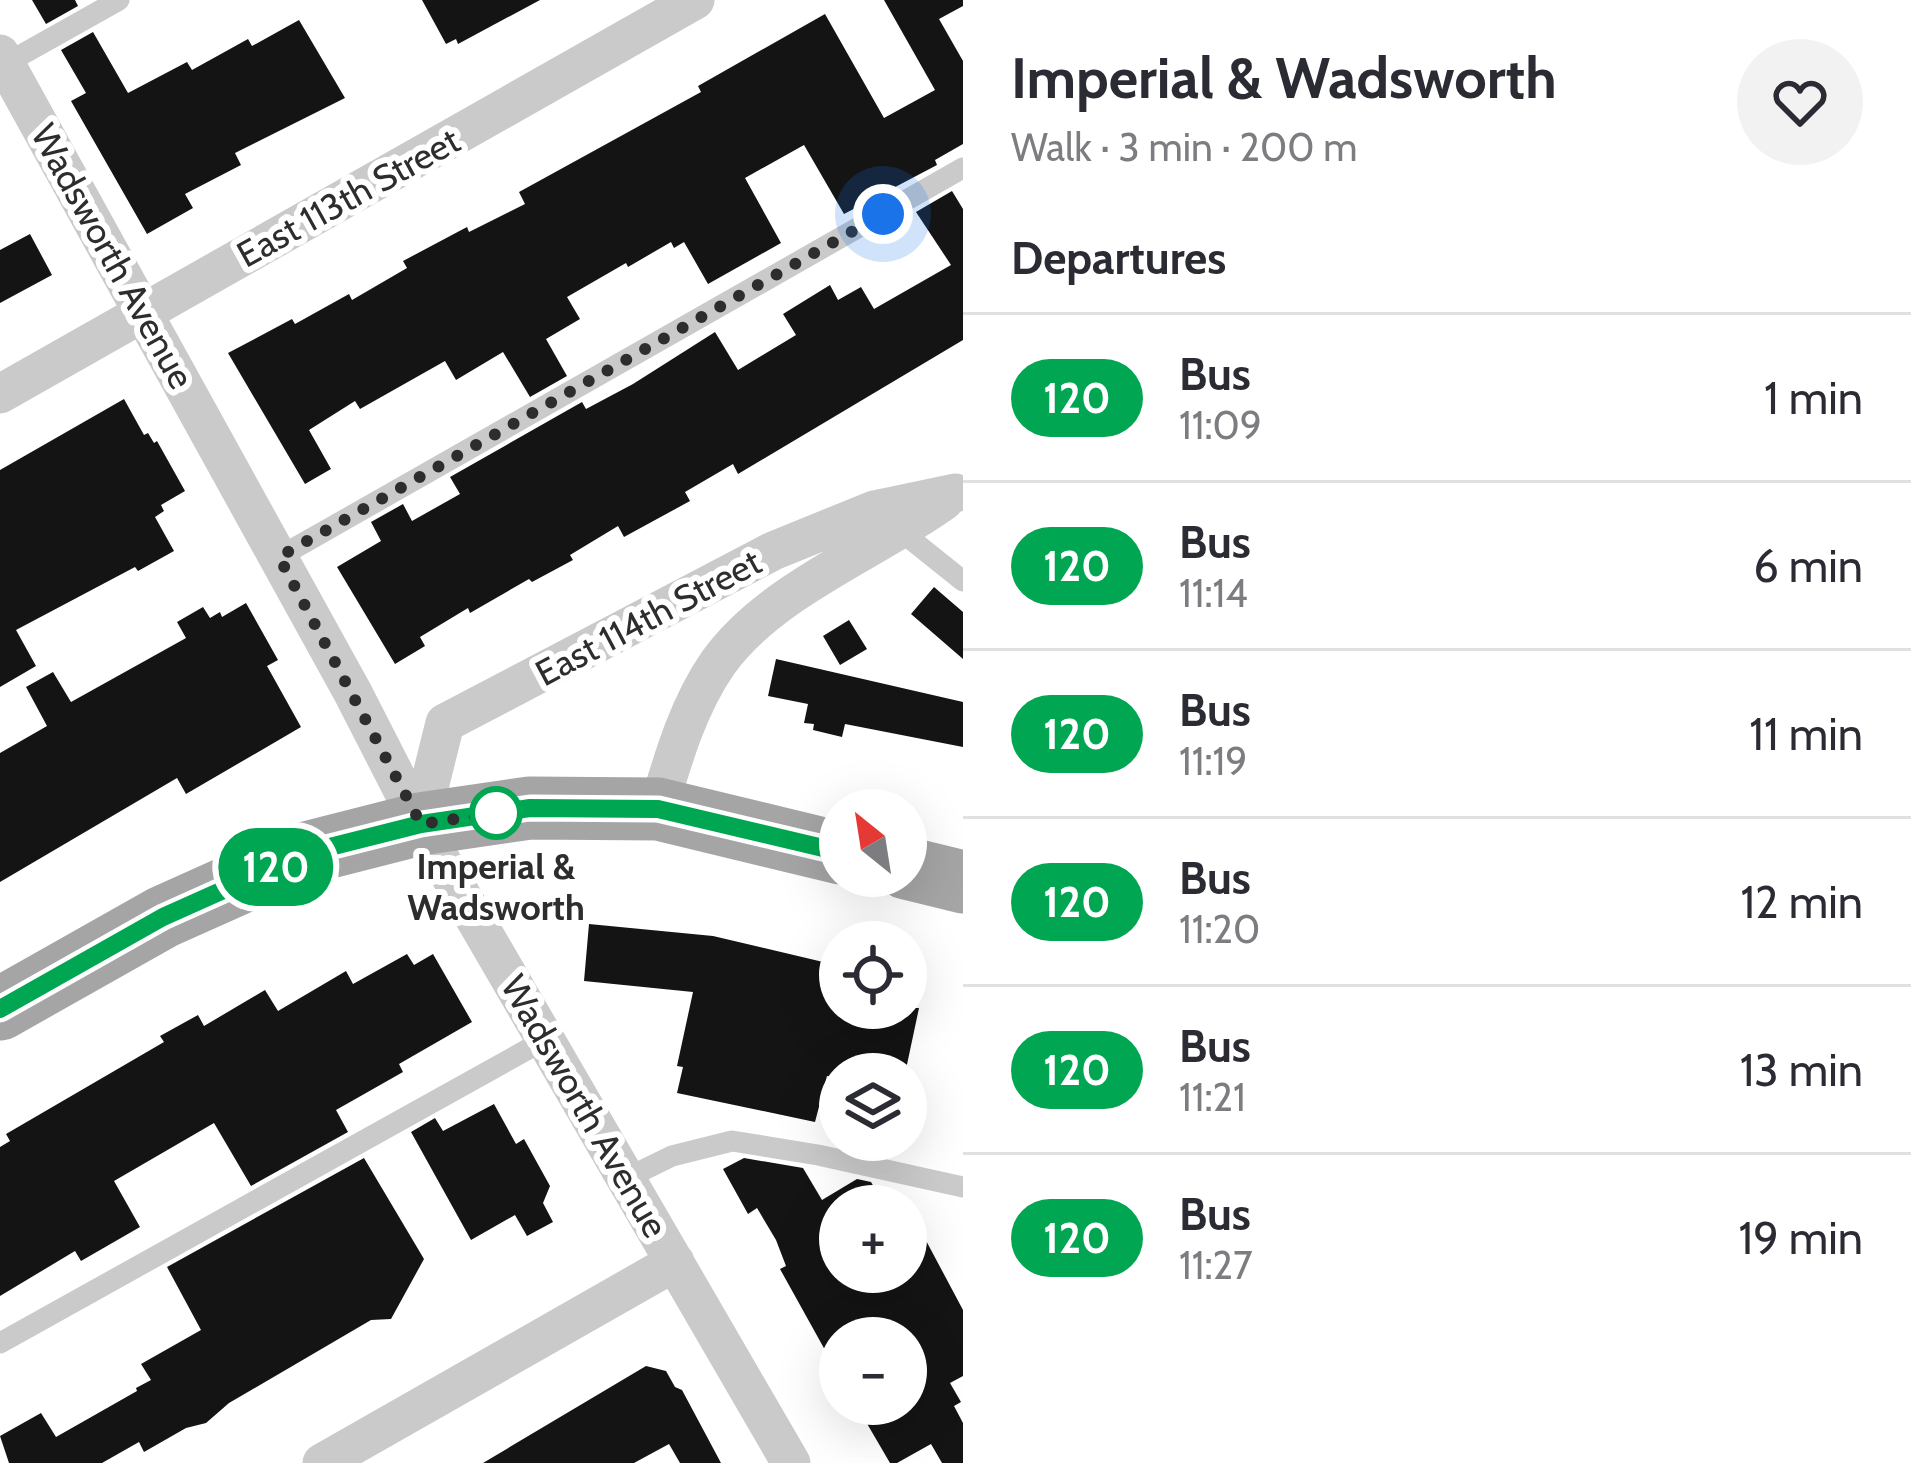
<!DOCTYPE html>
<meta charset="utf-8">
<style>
:root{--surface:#fff;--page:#f2f2f3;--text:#2b2b33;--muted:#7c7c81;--line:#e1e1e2}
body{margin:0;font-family:Cabin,sans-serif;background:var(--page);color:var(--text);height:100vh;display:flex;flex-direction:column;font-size:45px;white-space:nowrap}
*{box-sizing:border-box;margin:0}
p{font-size:39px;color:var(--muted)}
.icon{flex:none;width:66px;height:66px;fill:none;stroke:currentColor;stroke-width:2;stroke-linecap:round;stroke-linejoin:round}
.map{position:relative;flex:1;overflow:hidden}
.sheet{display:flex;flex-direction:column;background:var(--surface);width:948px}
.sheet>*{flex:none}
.badge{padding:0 24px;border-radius:39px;font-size:42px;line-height:78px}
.needle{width:78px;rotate:330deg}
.buttons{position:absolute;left:819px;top:789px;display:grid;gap:24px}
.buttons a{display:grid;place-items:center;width:108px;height:108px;border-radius:50%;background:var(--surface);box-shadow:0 12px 48px #0002;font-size:60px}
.you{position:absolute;width:60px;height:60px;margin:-30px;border:9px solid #fff;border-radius:50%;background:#1a73e8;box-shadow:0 0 0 18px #1a73e833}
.map>.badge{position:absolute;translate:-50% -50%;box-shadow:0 0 0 6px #fff}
h2{padding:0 48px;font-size:45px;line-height:108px}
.round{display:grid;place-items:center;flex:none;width:126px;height:126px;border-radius:63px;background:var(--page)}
.headline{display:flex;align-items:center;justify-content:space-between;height:204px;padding:0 48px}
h1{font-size:57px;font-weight:700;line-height:90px}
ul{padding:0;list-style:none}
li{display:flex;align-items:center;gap:36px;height:168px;padding:0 48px;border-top:3px solid var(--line)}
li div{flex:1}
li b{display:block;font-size:45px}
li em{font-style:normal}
li .badge{min-width:132px;font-weight:700;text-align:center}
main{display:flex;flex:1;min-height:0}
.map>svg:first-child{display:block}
.building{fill:#141414}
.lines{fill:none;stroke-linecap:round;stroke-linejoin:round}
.lane{stroke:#cacaca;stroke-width:21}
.street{stroke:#cacaca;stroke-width:39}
.primary{stroke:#a5a5a5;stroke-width:63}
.line-casing{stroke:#fff;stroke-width:27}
.line{stroke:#00a651;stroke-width:18}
.walk{stroke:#2d2d2d;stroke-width:12;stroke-dasharray:0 21.6}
.stop-dot{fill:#fff;stroke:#00a651;stroke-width:6}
.labels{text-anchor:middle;stroke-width:12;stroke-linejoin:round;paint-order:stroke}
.street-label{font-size:36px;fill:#2d2d2d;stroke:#fff}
.stop-label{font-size:36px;font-weight:bold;fill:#2d2d2d;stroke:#fff}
</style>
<main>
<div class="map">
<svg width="963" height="1463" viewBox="0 0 963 1463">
<rect width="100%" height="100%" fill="#fff"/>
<!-- building -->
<path class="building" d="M32 0H75L78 6 46 24Z
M422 0H540L458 44 456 39 446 44Z
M884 0H963V6L939 19 963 61V144L935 160 937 165 844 214 804 145 745 178 781 243 708 284 684 242 674 248 671 242 628 267 626 263 567 297 580 319 546 339 567 376 530 397 503 352 456 380 445 361 360 409 355 401 309 430 331 469 305 484 228 353 292 319 295 324 349 294 352 300 407 268 403 261 467 227 469 232 525 204 519 192 701 92 698 86 825 14 884 118 935 90Z
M299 20 345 98 235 153 241 165 185 194 193 208 147 234 71 101 86 93 61 50 93 32 128 93 187 62 192 70 248 39 252 46Z
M952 191 963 209V340L738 474 733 464 685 492 690 501 624 537 618 526 570 555 573 560 532 582 529 579 470 613 468 608 420 637 425 646 395 664 337 567 381 541 371 522 403 504 412 521 460 494 450 477 582 402 586 409 633 384 715 332 738 370 796 335 783 314 830 285 838 300 861 287 874 309 951 265 916 212Z
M30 234 52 275 0 303V250Z
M124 399 144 435 148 433 154 443 157 441 185 491 161 505 164 511 155 517 174 551 138 571 135 567 16 630 36 666 0 687V470Z
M934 587 963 612V659L911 614Z
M246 603 278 660 267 666 301 727 186 794 177 778 0 882V753L47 726 26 687 53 672 71 702 186 638 177 622 203 607 210 618 220 612 222 617Z
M849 620 867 649 840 665 823 636Z
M776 659 963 702V747L845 724 842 737 813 730 814 724 804 723 808 704 768 696Z
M589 924 713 936 840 966 832 1008H919L905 1074H840V1079L827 1076 815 1122 677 1093 683 1067 677 1066 693 992 584 981Z
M407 954 414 965 433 954 472 1022 399 1064 403 1072 336 1110 348 1132 251 1186 214 1123 114 1181 140 1227 81 1261 75 1251 0 1296V1147L10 1141 6 1134 164 1042 160 1036 198 1015 204 1026 265 990 278 1011 346 971 353 984Z
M494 1104 516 1144 524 1139 550 1186 543 1203 553 1222 527 1236 515 1215 471 1240 411 1132 435 1118 443 1131Z
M364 1158 424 1259 391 1319 371 1320 229 1403 206 1423 186 1428 144 1452 139 1442 102 1463H9L0 1436 41 1413 56 1437 137 1391 136 1388 151 1380 141 1364 201 1330 167 1267Z
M744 1158 803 1168 822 1200 857 1179 871 1182 885 1206H840V1272H906V1203L963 1310V1376L950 1383 961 1402 954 1406 963 1423V1463H942L931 1444 897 1463H890L862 1415 880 1404H906V1389L921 1381 906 1355V1338H840V1377L780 1269 786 1266 776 1240 757 1208 748 1214 723 1169Z
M646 1366 666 1371 675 1387 682 1390 721 1463H680L669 1444 634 1463H483Z"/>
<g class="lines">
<!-- lane -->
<path class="lane" d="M5 64 119 0
M893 525 963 581
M279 557 963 168
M627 1178 672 1156 732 1141 818 1155 963 1187
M0 1343 548 1038"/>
<!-- street -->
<path class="street" d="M0 54 353 693 420 824 791 1463
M0 394 695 0
M658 809C673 759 688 706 718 663 769 591 873 552 944 501
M420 824 445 723 773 551 874 510 955 493
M322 1463 675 1262"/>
<!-- primary -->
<path class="primary" d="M906 868 963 882
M0 1009 163 917 306 853 420 824 530 808 658 809 840 853"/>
</g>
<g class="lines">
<defs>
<path id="line" d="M0 1009 163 917 306 853 421 824 530 808 658 809 840 852"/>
</defs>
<!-- line casing -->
<use href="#line" class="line-casing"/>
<!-- line -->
<use href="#line" class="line"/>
<!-- walk -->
<path class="walk" d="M496 813 421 824 279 557 883 214"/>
</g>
<!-- markers -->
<circle class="stop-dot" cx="496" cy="813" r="24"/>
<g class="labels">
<!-- street labels -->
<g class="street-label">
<text transform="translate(348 197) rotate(-29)" y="13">East 113th Street</text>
<text transform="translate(113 256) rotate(61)" y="13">Wadsworth Avenue</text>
<text transform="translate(648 617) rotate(-28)" y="13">East 114th Street</text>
<text transform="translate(585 1106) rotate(60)" y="13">Wadsworth Avenue</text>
</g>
<!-- stop labels -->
<g class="stop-label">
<text x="496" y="879">Imperial &amp;<tspan x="496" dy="41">Wadsworth</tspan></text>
</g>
</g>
</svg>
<div class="buttons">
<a><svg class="needle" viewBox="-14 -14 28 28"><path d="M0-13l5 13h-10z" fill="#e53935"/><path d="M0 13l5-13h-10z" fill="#7c7c81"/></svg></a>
<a><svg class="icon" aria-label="locate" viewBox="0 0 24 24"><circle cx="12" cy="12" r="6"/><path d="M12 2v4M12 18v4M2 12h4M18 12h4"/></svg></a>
<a><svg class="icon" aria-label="layers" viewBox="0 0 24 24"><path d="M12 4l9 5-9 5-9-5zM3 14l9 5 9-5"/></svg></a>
<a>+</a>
<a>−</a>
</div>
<div class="you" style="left:883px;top:214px"></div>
<b class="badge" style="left:276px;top:867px;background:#00a651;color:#fff">120</b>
</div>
<section class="sheet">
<div class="headline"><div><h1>Imperial &amp; Wadsworth</h1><p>Walk · 3 min · 200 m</p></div><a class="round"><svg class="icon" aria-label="heart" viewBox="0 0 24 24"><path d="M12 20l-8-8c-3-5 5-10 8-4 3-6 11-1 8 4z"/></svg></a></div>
<h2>Departures</h2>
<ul>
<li><span class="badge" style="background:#00a651;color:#fff">120</span><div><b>Bus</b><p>11:09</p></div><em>1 min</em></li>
<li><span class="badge" style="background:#00a651;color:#fff">120</span><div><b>Bus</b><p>11:14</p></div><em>6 min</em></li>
<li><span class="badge" style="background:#00a651;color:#fff">120</span><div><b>Bus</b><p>11:19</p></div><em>11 min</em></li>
<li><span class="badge" style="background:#00a651;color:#fff">120</span><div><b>Bus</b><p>11:20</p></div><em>12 min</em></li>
<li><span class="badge" style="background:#00a651;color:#fff">120</span><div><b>Bus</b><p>11:21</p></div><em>13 min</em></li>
<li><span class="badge" style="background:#00a651;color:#fff">120</span><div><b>Bus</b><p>11:27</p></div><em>19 min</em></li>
</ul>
</section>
</main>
